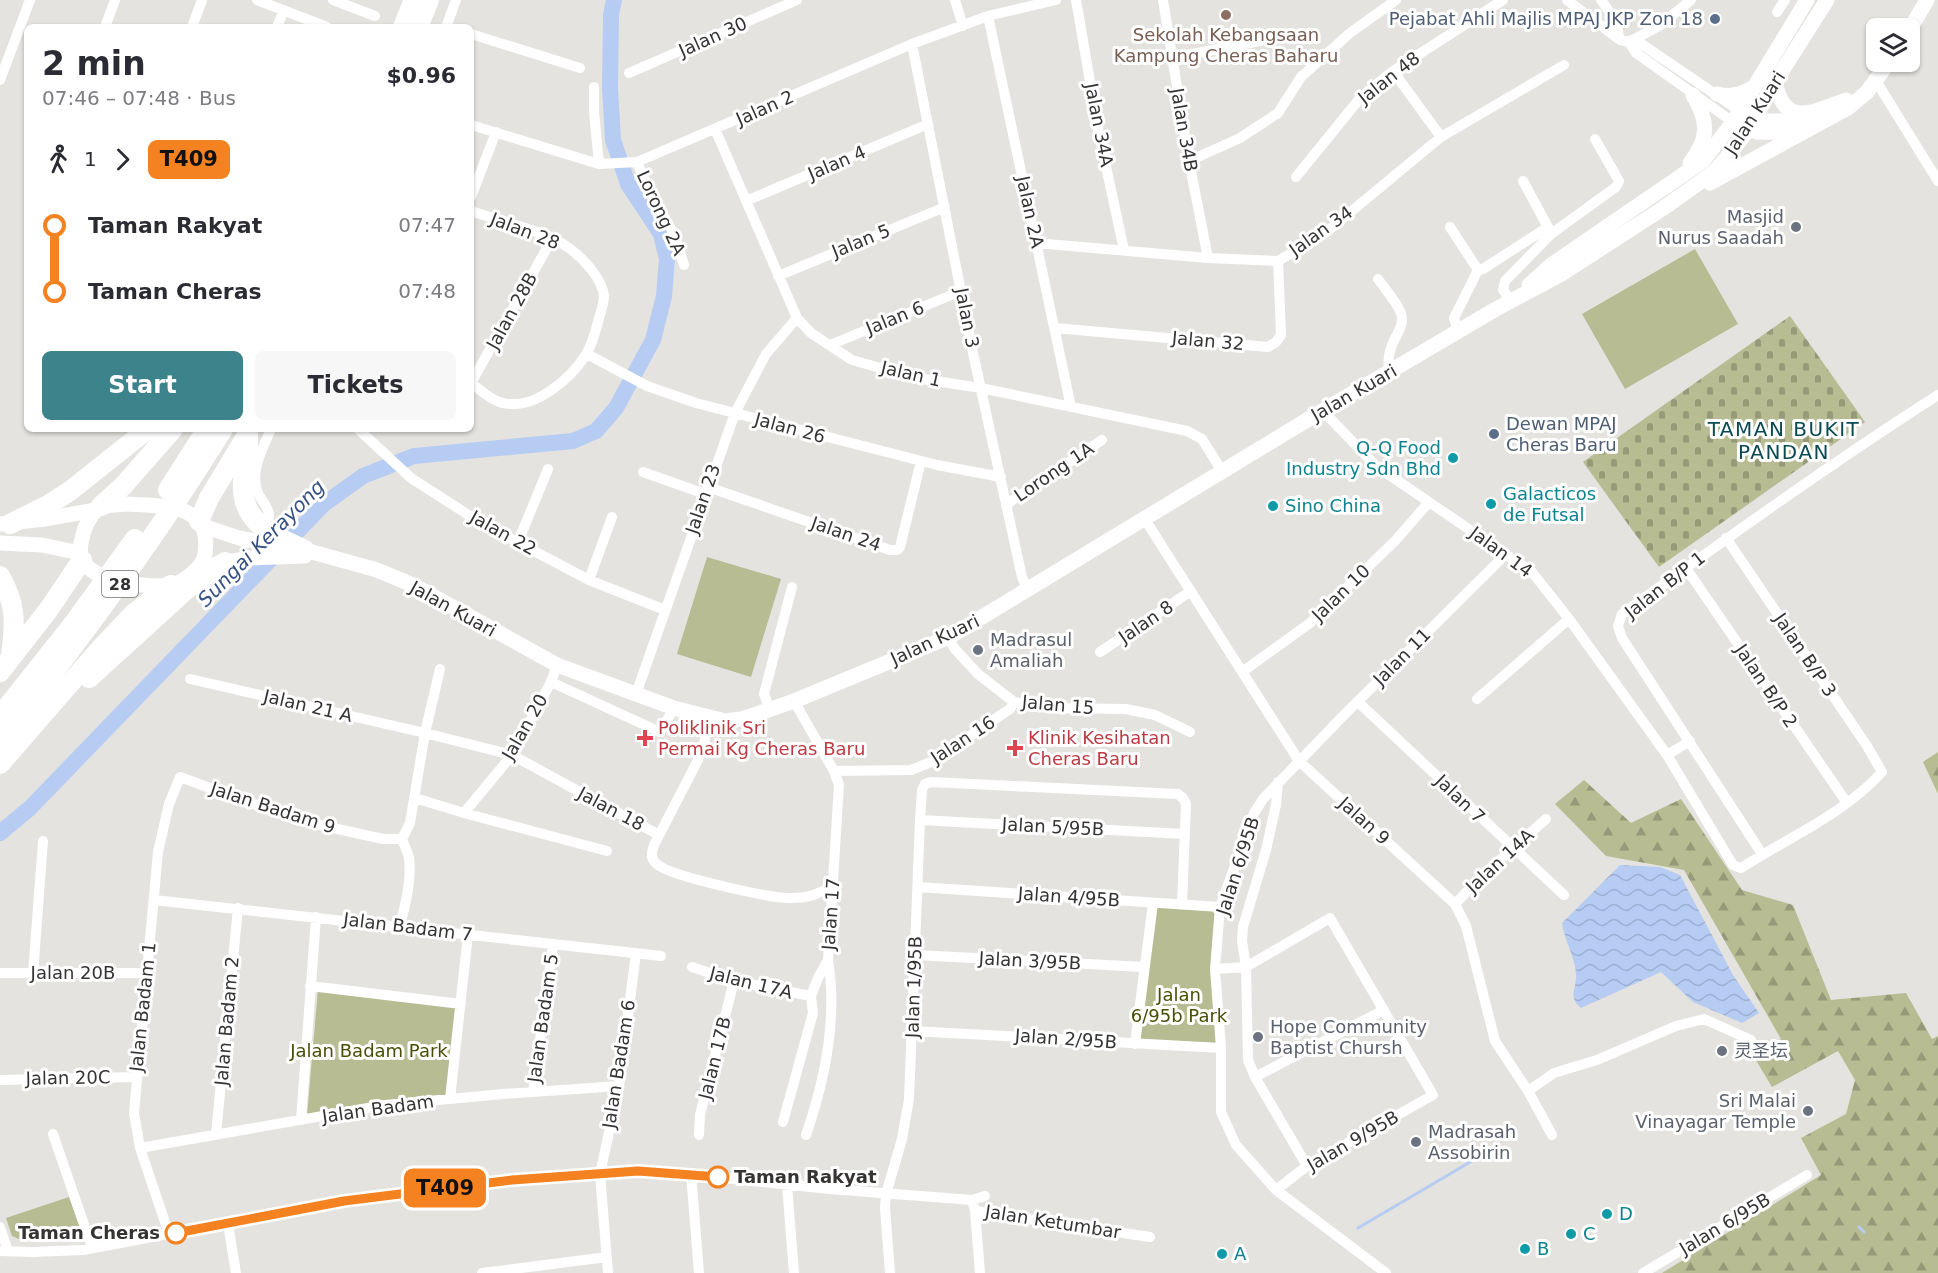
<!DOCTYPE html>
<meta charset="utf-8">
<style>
:root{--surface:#fff;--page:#f7f7f7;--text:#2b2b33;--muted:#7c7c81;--accent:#3c838b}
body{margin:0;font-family:"DejaVu Sans","Noto Sans SC",sans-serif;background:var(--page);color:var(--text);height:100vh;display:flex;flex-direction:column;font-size:22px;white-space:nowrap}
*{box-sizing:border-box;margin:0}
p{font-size:20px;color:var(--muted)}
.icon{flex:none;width:33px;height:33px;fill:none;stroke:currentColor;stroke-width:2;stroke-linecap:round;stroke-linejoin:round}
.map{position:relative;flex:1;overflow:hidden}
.details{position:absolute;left:24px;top:24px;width:450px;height:408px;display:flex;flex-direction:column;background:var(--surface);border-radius:9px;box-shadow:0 2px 4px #0004}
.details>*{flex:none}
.badge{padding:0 12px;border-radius:9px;font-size:21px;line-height:39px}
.tools{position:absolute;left:1866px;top:18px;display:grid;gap:12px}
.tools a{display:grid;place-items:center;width:54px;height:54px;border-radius:9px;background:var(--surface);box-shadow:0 2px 4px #0004;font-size:30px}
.map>.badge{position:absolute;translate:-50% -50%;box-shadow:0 0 0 3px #fff}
.legs{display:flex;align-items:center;gap:9px;height:66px;padding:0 18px;font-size:20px}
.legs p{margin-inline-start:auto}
.head{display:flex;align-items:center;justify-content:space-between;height:102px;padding:0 18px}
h1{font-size:33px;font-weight:800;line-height:45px}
.cta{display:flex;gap:12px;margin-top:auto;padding:12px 18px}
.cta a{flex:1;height:69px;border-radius:9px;background:var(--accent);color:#fff;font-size:24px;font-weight:800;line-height:69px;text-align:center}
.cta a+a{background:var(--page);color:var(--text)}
ul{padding:0 18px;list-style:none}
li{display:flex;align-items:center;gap:21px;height:66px;font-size:22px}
li i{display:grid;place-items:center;width:9px;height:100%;margin:0 8px;background:currentColor}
li i::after{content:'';width:15px;height:15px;margin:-8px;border:4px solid;border-radius:50%;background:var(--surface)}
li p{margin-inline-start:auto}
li:first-child i{background:linear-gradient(#0000 50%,currentColor 0)}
li:last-child i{background:linear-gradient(currentColor 50%,#0000 0)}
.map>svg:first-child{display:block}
.forest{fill:url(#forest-firs)}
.cemetery{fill:url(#cemetery-stones)}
.green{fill:#b7bc92}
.water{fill:url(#water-waves)}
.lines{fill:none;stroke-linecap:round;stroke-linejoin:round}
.stream{stroke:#b6ccf3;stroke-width:3}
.river{stroke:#b6ccf3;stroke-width:16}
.street{stroke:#fff;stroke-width:10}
.secondary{stroke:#fff;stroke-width:15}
.highway{stroke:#fff;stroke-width:20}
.line-1-casing{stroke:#fff;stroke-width:14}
.line-1{stroke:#f58220;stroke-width:9}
.education-dot{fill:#8d6e63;stroke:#fff;stroke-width:2}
.service-dot{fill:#5c6f8a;stroke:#fff;stroke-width:2}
.worship-dot{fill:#6b7280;stroke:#fff;stroke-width:2}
.culture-dot{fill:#0f9aa8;stroke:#fff;stroke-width:2}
.health-dot{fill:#e0444e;stroke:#fff;stroke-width:2}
.stop-1-dot{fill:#fff;stroke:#f58220;stroke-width:3}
.labels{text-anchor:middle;stroke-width:6;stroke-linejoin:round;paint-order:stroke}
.shield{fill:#fff;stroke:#727170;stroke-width:1.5}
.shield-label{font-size:16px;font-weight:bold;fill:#353433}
.service-label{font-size:18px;fill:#4e5e75;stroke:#fff;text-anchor:end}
.education-label{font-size:18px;fill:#785e54;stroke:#fff}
.street-label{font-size:18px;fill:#353433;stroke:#fff}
.worship-label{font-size:18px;fill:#5b616d;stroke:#fff;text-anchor:start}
.culture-label{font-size:18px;fill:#0d838f;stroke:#fff;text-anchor:start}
.health-label{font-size:18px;fill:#be3a42;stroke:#fff;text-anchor:start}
.park-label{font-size:18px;fill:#4b4f05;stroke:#fff}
.stop-label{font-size:18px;font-weight:bold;fill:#353433;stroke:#fff;text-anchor:start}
.neighbourhood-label{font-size:20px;letter-spacing:1.5px;fill:#0a4a50;stroke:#fff}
.water-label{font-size:20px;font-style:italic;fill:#355082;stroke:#fff}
</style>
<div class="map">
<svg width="1938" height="1273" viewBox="0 0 1938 1273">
<defs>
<pattern id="forest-firs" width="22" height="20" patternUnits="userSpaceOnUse" patternTransform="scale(1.5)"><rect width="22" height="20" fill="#b7bc92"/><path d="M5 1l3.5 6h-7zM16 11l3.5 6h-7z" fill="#969a78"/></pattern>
<pattern id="cemetery-stones" width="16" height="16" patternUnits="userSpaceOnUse" patternTransform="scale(1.5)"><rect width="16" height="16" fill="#b7bc92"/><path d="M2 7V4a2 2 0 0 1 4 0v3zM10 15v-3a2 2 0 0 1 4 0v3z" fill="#969a78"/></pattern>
<pattern id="water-waves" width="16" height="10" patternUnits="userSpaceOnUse" patternTransform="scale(1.5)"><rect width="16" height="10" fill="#b6ccf3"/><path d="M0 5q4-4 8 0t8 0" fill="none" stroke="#9db0d1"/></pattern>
</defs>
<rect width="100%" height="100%" fill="#e4e3df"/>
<!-- forest -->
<path class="forest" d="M1938 752V794L1923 762Z
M1584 780 1631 823 1681 799 1742 890 1793 905 1831 1000 1906 993 1932 1039 1938 1036V1273H1662L1821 1175 1801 1138 1846 1114 1855 1080 1838 1051 1772 1087 1754 1057 1781 1039 1684 870 1606 856 1555 804Z"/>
<!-- cemetery -->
<path class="cemetery" d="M1790 316 1865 422 1659 567 1583 462Z"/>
<!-- green -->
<path class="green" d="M1695 249 1738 324 1625 389 1582 314Z
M707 557 781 579 751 677 677 654Z
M1153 903 1220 907 1221 1048 1135 1044Z
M318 989 461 1004 450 1099 307 1116Z
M69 1197 83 1236 19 1239 12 1236 6 1218Z"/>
<!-- water -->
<path class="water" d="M1620 865 1660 867 1680 875 1733 975 1759 1013 1742 1023 1693 1002 1661 972 1581 1008C1567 995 1577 990 1576 974 1575 956 1564 940 1562 923Z"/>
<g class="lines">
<!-- stream -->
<path class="stream" d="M1859 1227 1864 1232
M1358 1228 1494 1148"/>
<!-- river -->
<path class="river" d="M0 833 30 808 324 504 363 476 414 456 573 441 596 431 616 408 653 340 664 296 667 259 661 234 628 184 613 140 610 88 611 15 614 0"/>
<!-- street -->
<path class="street" d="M257 0 327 27
M333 0 375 16
M955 0 963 26
M1076 0 1099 134 1124 250
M1163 0 1189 161 1208 258
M1567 0 1620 40 1643 45 1740 111
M1601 0 1615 20 1620 40
M1777 12 1785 0
M988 16 1071 407
M105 27 115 0
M192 27 202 0
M277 27 284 10
M446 27 456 0
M471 34 580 68
M1629 42 1636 53 1733 122
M1629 42 1659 26 1691 0
M912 44 973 353 1022 577 1028 591
M1171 58 1260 41
M1393 71 1441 137
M629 73 797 0
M0 80 30 0
M1876 81 1938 181
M594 87V112L599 164
M471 125 599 164 637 162 912 44 988 16 1056 0
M715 129 797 318 811 333 852 360 916 378 981 388 1187 431 1202 439 1222 471
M1189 161 1240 138 1278 113 1301 77 1350 33 1396 0
M637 162 648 188 675 236 684 265
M1296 177 1361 97 1393 71 1503 0
M1523 181 1550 231
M471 197 496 132
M746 201 928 124
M471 211C500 221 545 231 569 248 583 258 602 278 604 296 604 303 601 311 599 318 596 330 592 346 585 356 571 378 538 406 511 404 495 404 483 392 471 383
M1450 227 1478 270 1483 269 1548 227
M1036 243 1208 258 1278 261 1324 234 1441 137 1564 65
M778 276 945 207
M1378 279C1385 289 1395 300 1400 311 1407 325 1394 336 1391 348 1388 356 1388 363 1389 372
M1511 301 1503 290 1505 281 1551 234 1616 187 1619 181 1595 139
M1055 328 1268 347 1276 342 1281 335 1278 261
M1458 332 1454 318 1478 270
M830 345 961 291
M587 354 647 386 696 403 937 465 1001 477
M471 383 552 239
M1323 411 1376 466 1532 572 1569 619 1667 755 1733 865 1741 868C1789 837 1843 815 1882 772L1867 746 1726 538
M358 429 411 478 481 523 589 580 665 610
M643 472 705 494
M708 487 890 550H897L900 547 921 461
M1007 504 1102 440
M1144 518 1299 761 1455 904 1466 926 1495 1041 1528 1091 1552 1135
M261 527 269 518C270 508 262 502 258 493 249 472 263 448 271 429
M518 542 548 469
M1686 568 1847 803
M589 580 612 517
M949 637 954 648 978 674 1014 702 1049 708 1126 709 1155 715 1190 732
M1100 652 1191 591
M1242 672 1310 623 1395 541 1429 502
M190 679 425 733 512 755 659 835
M551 682 660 732 674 708
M636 694 735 413 766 354 797 318
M1477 699 1569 619
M794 701 834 771 839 785 828 960C838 1020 825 1080 806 1135
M1358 702 1564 895
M770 710 764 694 792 587
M708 717 704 745 698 760 654 845C651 854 650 859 658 865 671 876 772 899 791 898 809 898 820 894 834 884
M1667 755 1690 741
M834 771 911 770 931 762 1010 709 1014 702
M1278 782 1276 805 1266 850 1243 927 1242 941 1246 967 1248 1060 1255 1077 1307 1166
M415 798 464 813 607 851
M464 813 512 755 551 682 557 665
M920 820 1185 834
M1762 854 1622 638 1618 626 1622 614C1726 539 1830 464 1938 395
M918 887 1220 907
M154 900 661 956
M1455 904 1484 874 1546 819
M400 926C405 905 412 880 409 858 408 852 404 845 402 839L410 823 425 733 440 669
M916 955 1144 967
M692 967 734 981 811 996
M1215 969 1246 967 1330 918 1433 1095 1307 1166 1276 1190
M0 973H147
M33 974 43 841
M310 986 461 1004
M912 1031 1221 1048
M1135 1044 1153 903
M1255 1077 1384 1010
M0 1080 136 1077
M1528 1091 1554 1073 1597 1060 1676 1026 1704 1019 1751 1040
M533 1092 553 944
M450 1099 468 934
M301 1120 316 917
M783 1122 813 1013 811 996 818 978 828 960
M53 1134 92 1248
M216 1134 238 908
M699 1135 700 1115 734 981
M140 1148 385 1105 503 1094 619 1086
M691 1174 699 1273
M787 1185 794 1273
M972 1200 975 1211 1150 1237
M975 1211 980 1273
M228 1224 236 1273
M0 1227 8 1251
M169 1234 140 1148 134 1113 158 852 169 804 180 777 297 820 383 839H402
M0 1251 33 1252 83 1250 344 1201 396 1193 512 1180 638 1171 677 1173 830 1189 972 1200 985 1196
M482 1273 607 1257
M608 1273 600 1174 619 1086 636 953
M890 1273 885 1208 886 1194 902 1139 909 1099 920 820 922 790 925 784 931 782 1178 794 1183 798 1186 804 1182 905
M1386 1273 1276 1190 1236 1145 1221 1112V1048L1215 969 1220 907 1254 813 1263 799 1342 717 1506 554
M1643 1273 1807 1175"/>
<!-- secondary -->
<path class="secondary" d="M1910 29 1927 0
M1775 82C1785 130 1814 111 1846 100
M1717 94C1731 98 1741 94 1754 87
M1747 114 1765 121H1809
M1741 127 1757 132 1800 133
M1690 163C1709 138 1709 122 1693 95
M1710 183 1848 108 1867 92 1889 62
M1529 285 1551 265 1703 161 1733 122 1807 0
M128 504C154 506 198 502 205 535 206 542 206 551 204 558 200 569 185 581 174 584 153 590 91 582 82 559 78 550 82 537 85 528 95 504 104 505 128 504Z
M0 524 44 519 96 510
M203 526 239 538 305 550 377 570 415 586 557 665 674 708 725 721 741 719 754 715 794 701 949 637 1307 420 1496 309 1560 275 1662 209 1713 173 1729 155 1748 130 1775 82 1827 0
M0 543 42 545 80 553
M216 564 250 558 305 556"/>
<!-- highway -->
<path class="highway" d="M403 27 414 0
M418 27 429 0
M248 434C249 451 245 465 243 481 240 523 273 535 305 550
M168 490 207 429
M101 506 123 486 173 429
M199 521 209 498 246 437
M10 524 48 505 70 491 148 429
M0 576C17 605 15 624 11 656
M0 672 49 609 82 560
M89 678 189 587 225 562
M0 716 74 623 135 539
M0 740C80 641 156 537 223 429
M0 764 99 650 133 614 171 585"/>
</g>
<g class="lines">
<defs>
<path id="line-1" d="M176 1233 344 1201 512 1180 638 1171 718 1177"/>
</defs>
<!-- line-1 casing -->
<use href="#line-1" class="line-1-casing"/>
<!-- line-1 -->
<use href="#line-1" class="line-1"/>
</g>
<!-- markers -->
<circle class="education-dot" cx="1226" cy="15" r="6"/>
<g class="service-dot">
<circle cx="1715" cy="19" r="6"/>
<circle cx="1494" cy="434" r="6"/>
</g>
<g class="worship-dot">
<circle cx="1796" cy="227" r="6"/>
<circle cx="978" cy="650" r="6"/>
<circle cx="1258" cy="1037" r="6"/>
<circle cx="1722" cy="1051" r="6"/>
<circle cx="1808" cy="1111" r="6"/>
<circle cx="1416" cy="1142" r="6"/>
</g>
<g class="culture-dot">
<circle cx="1453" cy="458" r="6"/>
<circle cx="1491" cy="504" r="6"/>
<circle cx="1273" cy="506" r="6"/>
<circle cx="1607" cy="1214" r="6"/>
<circle cx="1571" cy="1234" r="6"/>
<circle cx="1525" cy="1249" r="6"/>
<circle cx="1222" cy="1254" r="6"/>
</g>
<g class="health-dot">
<path d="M642 729h6v6h6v6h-6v6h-6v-6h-6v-6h6z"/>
<path d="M1012 739h6v6h6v6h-6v6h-6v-6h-6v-6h6z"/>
</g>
<g class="stop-1-dot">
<circle cx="718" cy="1177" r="10"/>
<circle cx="176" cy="1233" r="10"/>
</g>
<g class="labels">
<!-- shield labels -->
<rect class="shield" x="102" y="571" width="36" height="26" rx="4.5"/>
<g class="shield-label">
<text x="120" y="590">28</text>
</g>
<!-- service labels -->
<g class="service-label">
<text x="1703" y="25">Pejabat Ahli Majlis MPAJ JKP Zon 18</text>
<text x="1506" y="430" text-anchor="start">Dewan MPAJ<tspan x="1506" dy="21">Cheras Baru</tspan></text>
</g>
<!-- education labels -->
<g class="education-label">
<text x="1226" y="41">Sekolah Kebangsaan<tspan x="1226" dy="21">Kampung Cheras Baharu</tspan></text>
</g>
<!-- street labels -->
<g class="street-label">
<text transform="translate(713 37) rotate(-24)" y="6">Jalan 30</text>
<text transform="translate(1389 78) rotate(-38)" y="6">Jalan 48</text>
<text transform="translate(765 108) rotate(-24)" y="6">Jalan 2</text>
<text transform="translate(1755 113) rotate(-57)" y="6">Jalan Kuari</text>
<text transform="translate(1099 125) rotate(79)" y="6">Jalan 34A</text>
<text transform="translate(1184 130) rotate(80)" y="6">Jalan 34B</text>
<text transform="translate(837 163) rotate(-23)" y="6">Jalan 4</text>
<text transform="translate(1030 212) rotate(78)" y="6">Jalan 2A</text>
<text transform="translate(661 213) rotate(65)" y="6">Lorong 2A</text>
<text transform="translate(525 231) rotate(21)" y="6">Jalan 28</text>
<text transform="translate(1321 231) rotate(-35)" y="6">Jalan 34</text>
<text transform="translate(861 241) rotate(-22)" y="6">Jalan 5</text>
<text transform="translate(512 311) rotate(-61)" y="6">Jalan 28B</text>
<text transform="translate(895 318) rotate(-22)" y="6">Jalan 6</text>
<text transform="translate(967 318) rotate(79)" y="6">Jalan 3</text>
<text transform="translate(1208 341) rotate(5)" y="6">Jalan 32</text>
<text transform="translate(911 374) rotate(13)" y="6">Jalan 1</text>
<text transform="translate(1354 393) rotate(-30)" y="6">Jalan Kuari</text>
<text transform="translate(790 428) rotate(15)" y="6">Jalan 26</text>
<text transform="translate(1054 472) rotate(-34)" y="6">Lorong 1A</text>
<text transform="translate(703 499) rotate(-71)" y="6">Jalan 23</text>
<text transform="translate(503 533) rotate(29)" y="6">Jalan 22</text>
<text transform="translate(846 534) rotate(19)" y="6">Jalan 24</text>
<text transform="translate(1501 552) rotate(36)" y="6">Jalan 14</text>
<text transform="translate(1665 585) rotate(-38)" y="6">Jalan B/P 1</text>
<text transform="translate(1341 593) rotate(-44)" y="6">Jalan 10</text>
<text transform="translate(453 609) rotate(29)" y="6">Jalan Kuari</text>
<text transform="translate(1146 622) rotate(-34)" y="6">Jalan 8</text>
<text transform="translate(935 640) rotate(-25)" y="6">Jalan Kuari</text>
<text transform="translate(1805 655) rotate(56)" y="6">Jalan B/P 3</text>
<text transform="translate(1402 657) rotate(-45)" y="6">Jalan 11</text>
<text transform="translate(1766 686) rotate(56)" y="6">Jalan B/P 2</text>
<text transform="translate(1058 705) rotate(5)" y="6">Jalan 15</text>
<text transform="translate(308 706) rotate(13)" y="6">Jalan 21 A</text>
<text transform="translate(525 727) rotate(-60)" y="6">Jalan 20</text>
<text transform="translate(963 740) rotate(-33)" y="6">Jalan 16</text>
<text transform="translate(1460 799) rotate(44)" y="6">Jalan 7</text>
<text transform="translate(273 808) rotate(18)" y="6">Jalan Badam 9</text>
<text transform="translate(611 809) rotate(28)" y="6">Jalan 18</text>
<text transform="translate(1364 821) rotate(42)" y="6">Jalan 9</text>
<text transform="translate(1053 827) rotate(3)" y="6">Jalan 5/95B</text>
<text transform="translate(1500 861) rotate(-43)" y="6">Jalan 14A</text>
<text transform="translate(1238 866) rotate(-72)" y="6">Jalan 6/95B</text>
<text transform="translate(1069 897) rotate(4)" y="6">Jalan 4/95B</text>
<text transform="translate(831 914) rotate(-86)" y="6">Jalan 17</text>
<text transform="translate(408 927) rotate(7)" y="6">Jalan Badam 7</text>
<text transform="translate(1030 961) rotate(3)" y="6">Jalan 3/95B</text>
<text x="73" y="979">Jalan 20B</text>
<text transform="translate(751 983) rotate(14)" y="6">Jalan 17A</text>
<text transform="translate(914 987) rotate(-88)" y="6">Jalan 1/95B</text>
<text transform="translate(143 1007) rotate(-84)" y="6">Jalan Badam 1</text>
<text transform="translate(543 1018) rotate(-82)" y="6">Jalan Badam 5</text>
<text transform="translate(227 1021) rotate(-85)" y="6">Jalan Badam 2</text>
<text transform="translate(1066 1039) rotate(4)" y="6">Jalan 2/95B</text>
<text transform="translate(715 1058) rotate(-76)" y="6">Jalan 17B</text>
<text transform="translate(619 1064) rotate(-81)" y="6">Jalan Badam 6</text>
<text transform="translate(68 1078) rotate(-1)" y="6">Jalan 20C</text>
<text transform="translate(378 1109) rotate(-8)" y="6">Jalan Badam</text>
<text transform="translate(1353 1141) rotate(-30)" y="6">Jalan 9/95B</text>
<text transform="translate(1053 1222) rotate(9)" y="6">Jalan Ketumbar</text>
<text transform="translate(1725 1224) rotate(-31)" y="6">Jalan 6/95B</text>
</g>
<!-- worship labels -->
<g class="worship-label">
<text x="1784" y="223" text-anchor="end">Masjid<tspan x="1784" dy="21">Nurus Saadah</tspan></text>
<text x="990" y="646">Madrasul<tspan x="990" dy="21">Amaliah</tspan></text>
<text x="1270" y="1033">Hope Community<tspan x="1270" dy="21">Baptist Chursh</tspan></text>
<text x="1734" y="1057">灵圣坛</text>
<text x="1796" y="1107" text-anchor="end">Sri Malai<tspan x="1796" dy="21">Vinayagar Temple</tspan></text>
<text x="1428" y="1138">Madrasah<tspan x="1428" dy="21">Assobirin</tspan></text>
</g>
<!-- culture labels -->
<g class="culture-label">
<text x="1441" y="454" text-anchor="end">Q-Q Food<tspan x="1441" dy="21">Industry Sdn Bhd</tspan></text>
<text x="1503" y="500">Galacticos<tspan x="1503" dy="21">de Futsal</tspan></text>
<text x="1285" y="512">Sino China</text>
<text x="1619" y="1220">D</text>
<text x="1583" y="1240">C</text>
<text x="1537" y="1255">B</text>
<text x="1234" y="1260">A</text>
</g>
<!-- health labels -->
<g class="health-label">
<text x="658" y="734">Poliklinik Sri<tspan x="658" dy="21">Permai Kg Cheras Baru</tspan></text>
<text x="1028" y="744">Klinik Kesihatan<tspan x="1028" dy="21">Cheras Baru</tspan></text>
</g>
<!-- park labels -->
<g class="park-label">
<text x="1179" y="1001">Jalan<tspan x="1179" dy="21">6/95b Park</tspan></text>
<text x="369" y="1057">Jalan Badam Park</text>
</g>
<!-- stop labels -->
<g class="stop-label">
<text x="734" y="1183">Taman Rakyat</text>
<text x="160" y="1239" text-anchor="end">Taman Cheras</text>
</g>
<!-- neighbourhood labels -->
<g class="neighbourhood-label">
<text x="1784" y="436">TAMAN BUKIT<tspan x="1784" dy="23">PANDAN</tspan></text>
</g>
<!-- water labels -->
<g class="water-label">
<text transform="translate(261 543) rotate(-45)" y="7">Sungai Kerayong</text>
</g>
</g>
</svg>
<div class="tools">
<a><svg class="icon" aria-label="layers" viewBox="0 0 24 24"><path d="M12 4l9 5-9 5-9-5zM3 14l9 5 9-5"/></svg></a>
</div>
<b class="badge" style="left:445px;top:1188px;background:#f58220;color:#111">T409</b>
<section class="details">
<div class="head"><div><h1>2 min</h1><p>07:46 – 07:48 · Bus</p></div><b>$0.96</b></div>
<div class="legs"><svg class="icon" aria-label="walk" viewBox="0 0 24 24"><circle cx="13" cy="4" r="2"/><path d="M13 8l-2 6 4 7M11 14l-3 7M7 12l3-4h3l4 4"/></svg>1<svg class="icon" aria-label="forward" viewBox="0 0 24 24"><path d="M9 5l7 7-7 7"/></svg><b class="badge" style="background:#f58220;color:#111">T409</b></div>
<ul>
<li><i style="color:#f58220"></i><b>Taman Rakyat</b><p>07:47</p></li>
<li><i style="color:#f58220"></i><b>Taman Cheras</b><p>07:48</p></li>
</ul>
<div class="cta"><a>Start</a><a>Tickets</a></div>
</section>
</div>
